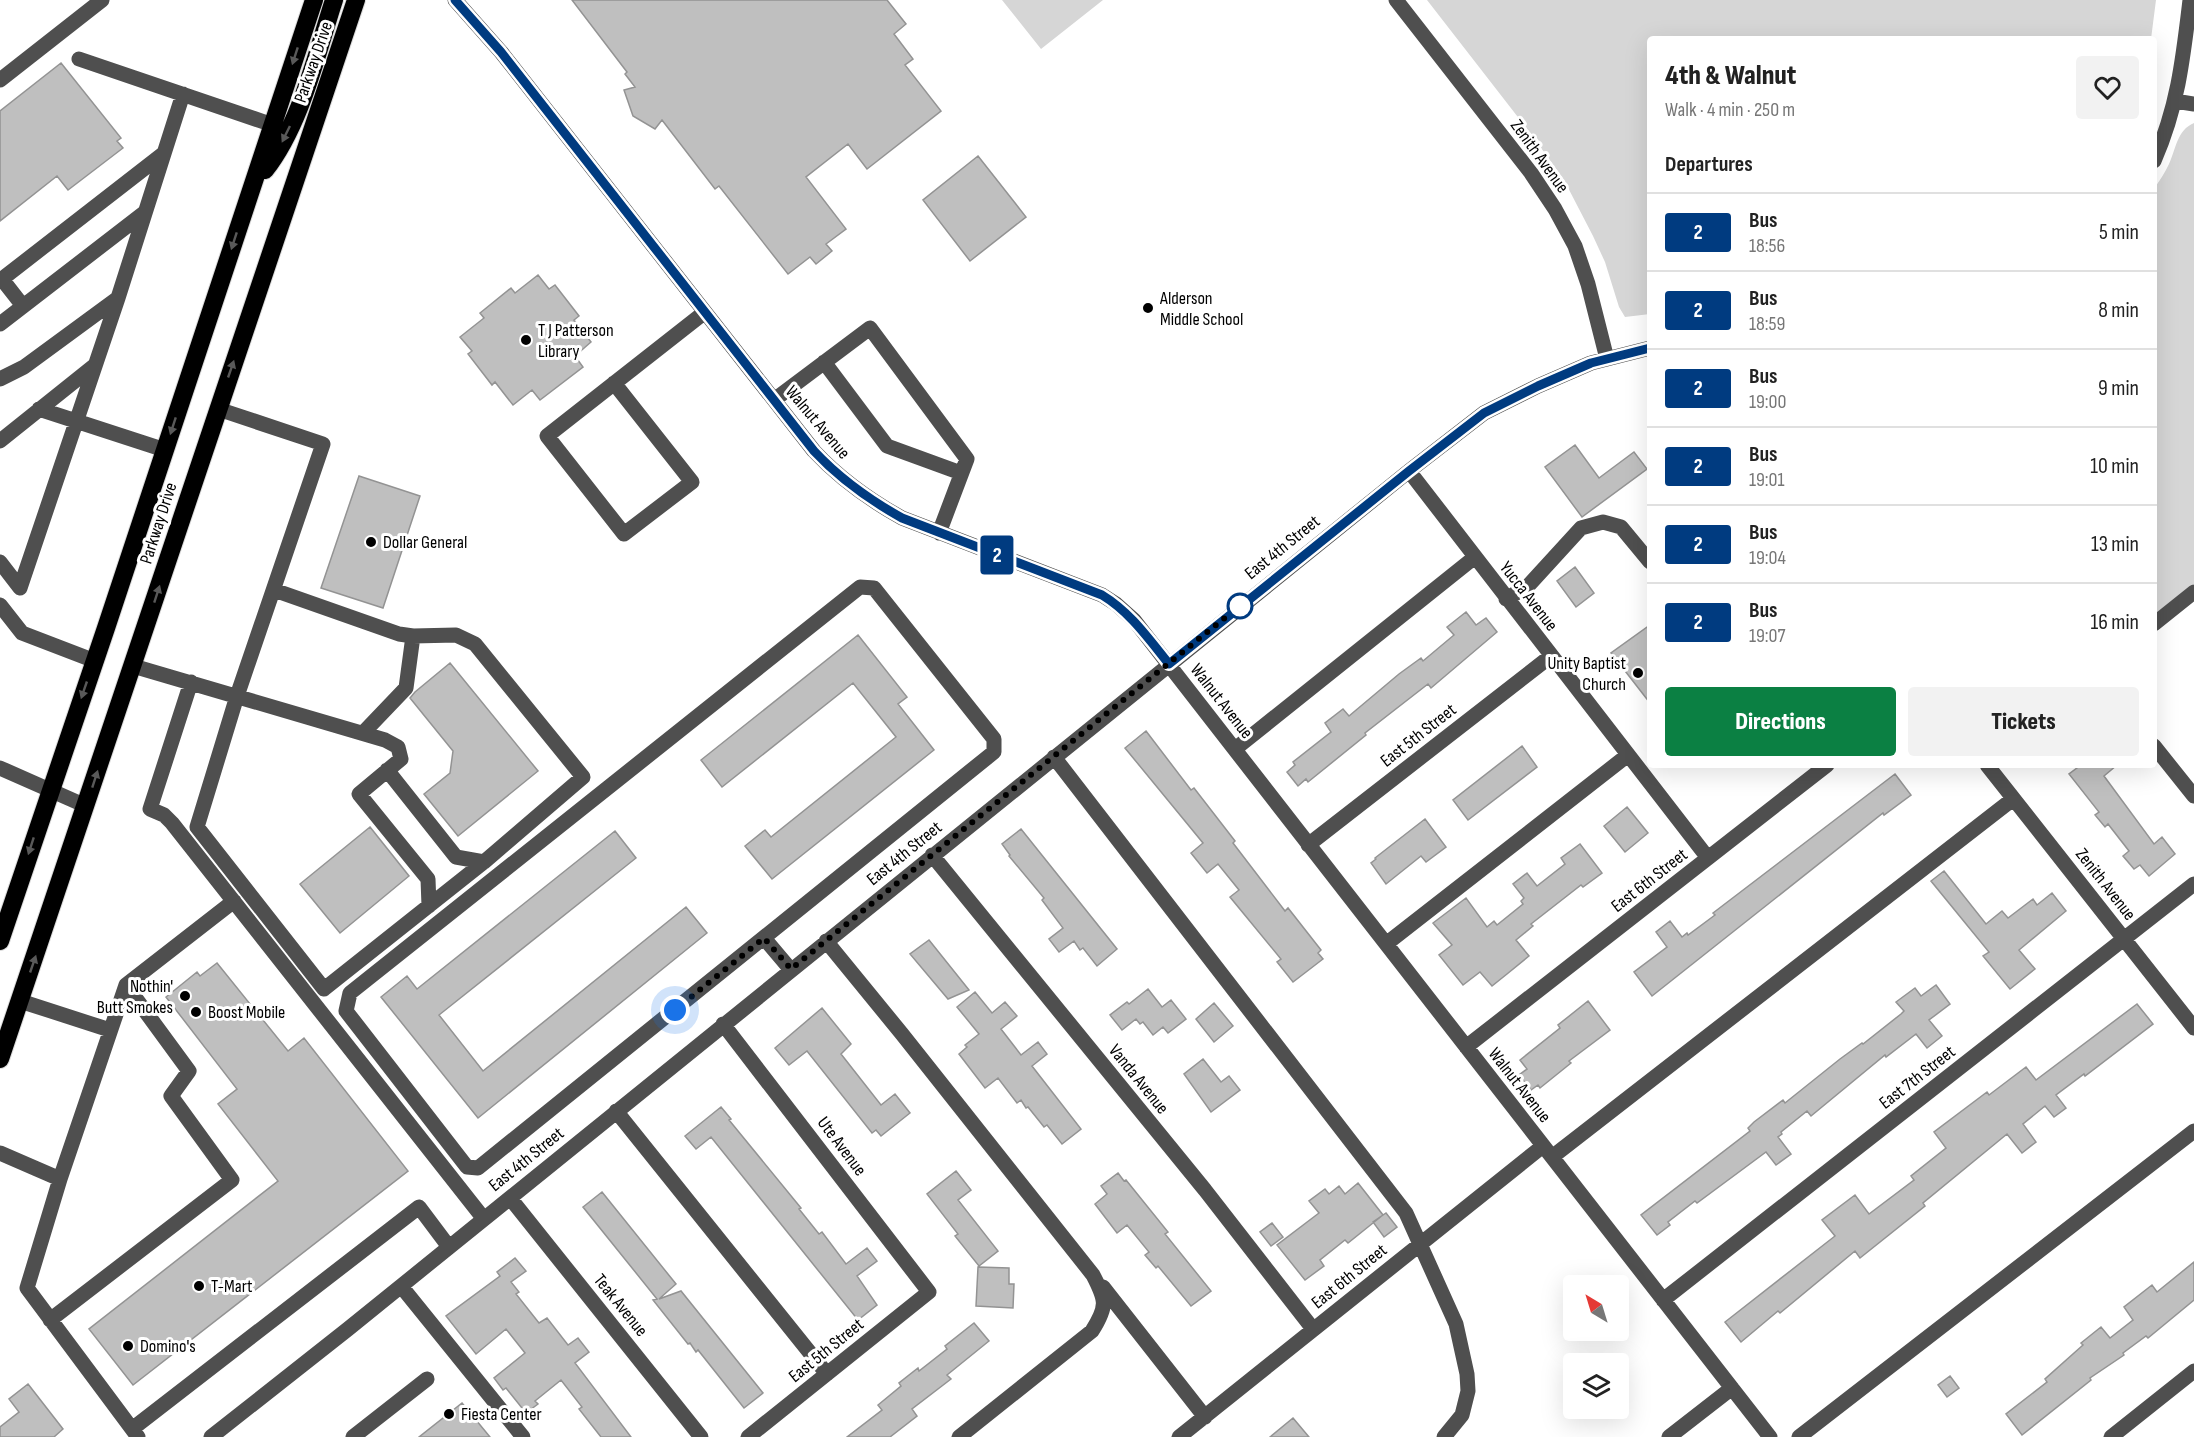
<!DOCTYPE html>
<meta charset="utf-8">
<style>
:root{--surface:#fff;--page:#f2f2f2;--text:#222;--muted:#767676;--line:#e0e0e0;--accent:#0b8043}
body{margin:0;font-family:"Sofia Sans Condensed",sans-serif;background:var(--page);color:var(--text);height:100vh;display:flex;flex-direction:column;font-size:22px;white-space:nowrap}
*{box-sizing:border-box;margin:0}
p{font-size:20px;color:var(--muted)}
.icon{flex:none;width:33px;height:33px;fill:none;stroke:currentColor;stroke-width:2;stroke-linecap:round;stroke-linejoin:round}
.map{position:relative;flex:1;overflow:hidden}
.sheet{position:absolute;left:1647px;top:36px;width:510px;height:732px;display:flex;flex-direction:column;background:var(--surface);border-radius:6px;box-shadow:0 6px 24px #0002}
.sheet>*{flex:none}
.badge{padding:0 12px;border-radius:4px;font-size:21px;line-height:39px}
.needle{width:39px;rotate:322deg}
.fabs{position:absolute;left:1563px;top:1275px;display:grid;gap:12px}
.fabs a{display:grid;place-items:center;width:66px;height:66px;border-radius:6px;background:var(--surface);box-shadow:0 6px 24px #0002;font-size:30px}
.you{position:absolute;width:30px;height:30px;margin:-15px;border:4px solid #fff;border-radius:50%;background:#1a73e8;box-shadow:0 0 0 9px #1a73e833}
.map>.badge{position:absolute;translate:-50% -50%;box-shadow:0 0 0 3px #fff}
h2{padding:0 18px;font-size:22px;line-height:54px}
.round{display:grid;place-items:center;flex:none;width:63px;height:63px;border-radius:6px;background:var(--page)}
.headline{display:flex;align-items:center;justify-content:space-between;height:102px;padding:0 18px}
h1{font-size:28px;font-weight:800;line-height:45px}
.cta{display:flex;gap:12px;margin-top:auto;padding:12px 18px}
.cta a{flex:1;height:69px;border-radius:6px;background:var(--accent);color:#fff;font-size:24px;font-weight:800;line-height:69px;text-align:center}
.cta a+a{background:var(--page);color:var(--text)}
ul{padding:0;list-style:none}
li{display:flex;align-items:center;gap:18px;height:78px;padding:0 18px;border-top:2px solid var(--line)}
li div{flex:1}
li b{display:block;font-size:22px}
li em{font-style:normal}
li .badge{min-width:66px;font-weight:700;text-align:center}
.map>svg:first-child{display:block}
.green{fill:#d6d6d6}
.building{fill:#bfbfbf;stroke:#939393;stroke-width:1.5}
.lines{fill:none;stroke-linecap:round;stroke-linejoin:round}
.highway-casing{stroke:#dbdbdb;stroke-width:20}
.minor{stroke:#4f4f4f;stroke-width:15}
.highway{stroke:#000;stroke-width:18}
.oneway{fill:#595959}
.line-casing{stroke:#fff;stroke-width:14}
.line{stroke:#003b80;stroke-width:9}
.walk{stroke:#000;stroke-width:6;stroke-dasharray:0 10.8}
.poi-dot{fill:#000;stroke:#fff;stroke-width:2}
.stop-dot{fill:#fff;stroke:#003b80;stroke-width:3}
.labels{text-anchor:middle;stroke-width:6;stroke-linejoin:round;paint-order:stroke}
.street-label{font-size:18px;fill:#000;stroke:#fff}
.poi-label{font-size:18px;fill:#000;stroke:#fff;text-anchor:start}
</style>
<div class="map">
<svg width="2194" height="1437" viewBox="0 0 2194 1437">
<rect width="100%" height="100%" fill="#fff"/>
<!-- green -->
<path class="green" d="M1002 0H1103L1041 49Z
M1427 0H2156L2151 39H1650V314L1625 317 1619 307 1605 262 1593 236 1564 180 1531 134Z
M2194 123V584L2154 615V189C2159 181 2165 173 2169 164 2176 149 2177 130 2194 123Z"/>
<!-- building -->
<path class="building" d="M572 0H887L906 24 894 34 913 59 905 65 941 111 867 169 848 144 806 177 846 229 826 244 832 251 816 264 810 257 788 274 719 186 715 189 662 120 655 129 633 116 624 90 635 87 625 74 627 72Z
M61 63 121 138 117 141 123 148 68 190 57 176 0 221V111Z
M978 156 1026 217 970 261 923 200Z
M538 275 549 289 555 285 579 316 574 320 591 342 575 356 583 367 540 400 532 390 513 405 495 382 492 385 468 354 472 351 460 337 484 318 480 313 511 288 515 293Z
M1575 445 1599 478 1634 452 1647 469 1582 517 1545 467Z
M359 476 420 496 383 608 321 588Z
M1575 567 1594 593 1576 607 1557 581Z
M1466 612 1476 625 1486 618 1497 632 1431 688 1428 684 1365 733 1366 735 1308 782 1306 779 1298 786 1287 772 1295 765 1293 762 1331 732 1325 723 1343 709 1349 716 1399 674 1421 658 1423 661 1454 635 1447 627Z
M1650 625V703L1611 653Z
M858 635 907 697 898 704 934 750 772 879 745 846 765 830 771 837 896 737 853 683 722 787 701 760Z
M450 663 538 771 458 836 424 794 450 773 453 751 410 698 415 692Z
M1146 731 1191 790 1194 788 1235 841 1233 843 1285 911 1288 908 1321 950 1318 953 1323 959 1293 982 1277 962 1281 959 1230 897 1239 890 1218 864 1207 873 1191 853 1203 843 1125 748Z
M1522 746 1537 767 1468 820 1453 800Z
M2081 765H2117L2104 776 2154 844 2162 837 2175 854 2149 876 2140 865 2134 869 2123 856 2129 851 2108 824 2105 827 2095 815 2099 812 2069 774Z
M1895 774 1911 795 1884 815 1883 813 1652 996 1634 972 1667 947 1656 932 1670 921 1682 937 1687 933 1688 935 1715 915 1713 913Z
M1627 807 1648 833 1625 852 1604 826Z
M1425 819 1446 847 1426 862 1421 856 1386 884 1371 863 1376 859 1375 858Z
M370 827 409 876 340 933 300 884Z
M1021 829 1117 949 1097 966 1083 948 1080 950 1074 941 1059 952 1049 939 1063 928 1042 900 1044 898 1009 856 1010 855 1002 844Z
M615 831 636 858 439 1015 483 1071 686 907 707 933 478 1118 381 997 407 976 417 989Z
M1580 844 1602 873 1583 887 1581 885 1531 924 1533 926 1516 940 1529 956 1507 974 1492 986 1480 972 1463 985 1439 955 1452 945 1433 923 1466 898 1487 927 1494 921 1497 925 1523 904 1521 901 1524 898 1513 884 1527 873 1537 886 1565 864 1561 858Z
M1944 871 1986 924 2002 911 2008 918 2033 899 2037 905 2052 893 2066 911 2019 950 2035 969 2010 989 1983 956 1989 952 1931 881Z
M929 940 969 990 948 999 910 954Z
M217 963 288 1051 304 1038 408 1171 133 1385 89 1329 278 1181 218 1104 237 1089 166 997 197 972 200 976Z
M1936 985 1950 1004 1929 1020 1942 1036 1927 1048 1916 1034 1886 1057 1885 1055 1811 1116 1807 1111 1781 1132 1782 1134 1778 1137 1791 1154 1776 1165 1766 1152 1697 1203 1695 1201 1668 1222 1670 1225 1657 1235 1641 1215 1750 1131 1748 1128 1754 1122 1783 1100 1785 1103 1840 1059 1862 1043 1863 1044 1901 1014 1904 1011 1896 1002 1915 988 1921 996Z
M1148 989 1162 1007 1171 1000 1186 1019 1168 1033 1163 1027 1153 1035 1143 1022 1140 1024 1136 1019 1122 1030 1110 1015 1127 1002 1129 1004Z
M975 992 992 1013 1005 1002 1017 1016 1001 1029 1021 1055 1038 1042 1047 1054 1032 1066 1081 1129 1062 1144 1047 1125 1044 1127 1028 1107 1026 1108 1021 1100 1017 1103 998 1078 985 1088 959 1054 967 1047 965 1045 979 1034 957 1007Z
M1588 1001 1610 1030 1569 1061 1571 1063 1540 1088 1538 1085 1531 1090 1519 1075 1527 1069 1520 1060 1560 1028 1558 1025Z
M1214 1003 1233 1026 1214 1042 1196 1019Z
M2137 1004 2153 1024 2085 1076 2084 1074 2056 1095 2066 1108 2054 1117 2045 1106 2023 1124 2036 1142 2022 1153 2007 1134 1923 1203 1925 1206 1860 1258 1855 1251 1780 1313 1778 1311 1741 1342 1725 1322 1835 1236 1822 1220 1855 1195 1869 1214 1914 1180 1911 1176 1946 1148 1934 1132 1987 1092 1989 1095 2026 1067 2036 1080Z
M822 1008 851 1044 841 1054 881 1105 895 1094 910 1113 881 1136 876 1130 872 1133 807 1051 789 1065 775 1048Z
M1203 1059 1221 1082 1229 1076 1240 1090 1211 1112 1184 1074Z
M721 1107 731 1119 729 1120 801 1208 799 1209 819 1234 822 1232 846 1264 867 1248 877 1261 857 1276 877 1305 858 1320 711 1137 696 1149 685 1136Z
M956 1171 971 1190 958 1200 998 1251 979 1266 955 1236 958 1234 927 1194Z
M1118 1173 1124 1181 1126 1180 1168 1232 1165 1234 1211 1291 1191 1306 1158 1266 1156 1268 1145 1255 1149 1252 1127 1225 1117 1233 1095 1204 1107 1194 1101 1186Z
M1358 1183 1383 1215 1348 1243 1345 1240 1320 1260 1324 1266 1305 1280 1277 1245 1319 1213 1309 1201 1325 1189 1329 1194 1339 1186 1345 1194Z
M602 1192 676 1284 659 1299 681 1291 763 1393 744 1408 698 1350 696 1352 690 1343 688 1344 653 1300 657 1299 583 1207Z
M1386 1213 1397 1227 1384 1237 1373 1222Z
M1272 1223 1283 1237 1271 1246 1260 1232Z
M515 1258 526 1271 511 1282 519 1292 516 1294 539 1323 547 1318 568 1345 578 1338 589 1352 575 1363 631 1437H601L579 1409 582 1407 561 1380 535 1401 538 1404 526 1413 506 1388 503 1390 494 1378 525 1353 506 1329 476 1354 446 1316 500 1276 497 1272Z
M2194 1262V1300L2148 1338 2146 1336 2123 1353 2124 1355 2090 1378 2091 1380 2022 1435 2006 1414 2047 1382 2045 1379 2083 1345 2081 1343 2101 1327 2110 1338 2133 1320 2124 1307 2152 1285 2157 1292Z
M978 1267 1009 1268V1284H1014L1013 1308 976 1306Z
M974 1323 989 1341 947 1375 951 1379 912 1409 917 1416 890 1437H847L882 1410 878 1405 901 1386 899 1383 918 1368 919 1371 947 1349 945 1346Z
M1950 1376 1959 1388 1947 1397 1938 1385Z
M28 1384 63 1429 54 1437H0V1427L19 1412 9 1399Z
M462 1403 490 1437H419Z
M1293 1418 1309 1437H1270Z"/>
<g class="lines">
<defs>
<path id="highway" d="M265 170C301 124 316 55 334 0
M0 941 106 628 314 0
M0 1059 356 0"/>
</defs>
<!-- highway casing -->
<use href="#highway" class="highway-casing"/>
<!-- minor -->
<path class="minor" d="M455 0 501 52 814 451C840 479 868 499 902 518L1102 595 1116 604 1134 620 1770 1437
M1396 0 1531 173 1555 209 1575 246 1588 284 1607 359
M79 59 273 125
M0 80 102 0
M2175 101 2194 104
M2154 161C2178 106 2183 59 2190 0
M23 306 2 279 163 154
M0 324 144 213
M824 362 887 446 961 473
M0 379 24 367 118 298
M614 383 692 482 624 534 547 436 705 312
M774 400 870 328 967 459 939 533
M39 409 165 450
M218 409 323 444 237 696 197 827 324 989 484 862 583 777 475 644 456 635 413 636 399 634 274 590
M0 441 95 365
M1409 471 1708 858
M0 562 20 588 118 298 183 94
M860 587 874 588 994 739V752L478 1168 467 1167 346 1011 350 993Z
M1506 599 1528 586 1581 528 1603 522 1621 527 1650 562
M0 605 22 633 95 661
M2154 624 2194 592
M133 666 385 740 398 747 401 759 359 794 428 879 429 906
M191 682 150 809 164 815 172 823 484 1219
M363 733 406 688 413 636
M2154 746 2194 796
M1235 749 1475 557
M1054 757 1406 1213 1456 1324 1467 1374 1468 1391 1462 1415 1444 1437
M1987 765 2194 1028
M0 768 86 806
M387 770 456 857 484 862
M1308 845 1551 656
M932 855 1205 1190 1313 1329
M764 938 791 970
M826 941 902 1034 1093 1275C1106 1300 1108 1306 1092 1331L959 1437
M1386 944 1628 755
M20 1001 110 1030
M723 1024 929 1292 748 1437
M1466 1047 1827 765
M616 1111 827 1374
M0 1153 60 1179
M1552 1157 2013 799
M510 1198 701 1437
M401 1286 523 1437
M1103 1287 1205 1417
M1663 1300 2194 884
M50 1320 232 1180 171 1096 189 1071 126 985
M132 1429 419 1207 449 1247
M138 1437 27 1288 60 1179 126 985 234 901
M211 1437 348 1329 1409 471 1484 413 1538 386 1591 363 1650 348
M353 1437 427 1379
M1179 1437 1543 1146
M1669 1437 1732 1388
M1799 1437 2194 1131
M2111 1437 2194 1371"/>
<!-- highway -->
<use href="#highway" class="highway"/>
</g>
<!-- one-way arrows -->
<defs><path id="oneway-solid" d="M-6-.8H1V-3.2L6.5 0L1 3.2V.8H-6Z" transform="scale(1.5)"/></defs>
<g class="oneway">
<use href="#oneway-solid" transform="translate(295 56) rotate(108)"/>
<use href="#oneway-solid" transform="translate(286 134) rotate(116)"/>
<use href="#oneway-solid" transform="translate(234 241) rotate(108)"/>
<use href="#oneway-solid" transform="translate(231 369) rotate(-71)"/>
<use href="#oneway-solid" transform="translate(173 426) rotate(108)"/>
<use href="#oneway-solid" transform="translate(157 594) rotate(-72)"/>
<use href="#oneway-solid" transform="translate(84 690) rotate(109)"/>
<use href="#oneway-solid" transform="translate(95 779) rotate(-72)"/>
<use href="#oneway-solid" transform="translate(31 846) rotate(108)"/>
<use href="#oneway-solid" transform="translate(33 964) rotate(-71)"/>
</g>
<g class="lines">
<defs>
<path id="line" d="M455 0 501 52 814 451C840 479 868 499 902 518L1102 595C1130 612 1148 638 1169 664L1409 471 1484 413 1538 386 1591 363 1650 348"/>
</defs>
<!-- line casing -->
<use href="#line" class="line-casing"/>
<!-- line -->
<use href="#line" class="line"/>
<!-- walk -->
<path class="walk" d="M675 1010 764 938 791 969 1242 604 1240 606"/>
</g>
<!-- markers -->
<g class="poi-dot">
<circle cx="1148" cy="308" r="6"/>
<circle cx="526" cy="340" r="6"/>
<circle cx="371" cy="542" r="6"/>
<circle cx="1638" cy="673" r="6"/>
<circle cx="185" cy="996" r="6"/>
<circle cx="196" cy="1012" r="6"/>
<circle cx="199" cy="1286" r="6"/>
<circle cx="128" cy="1346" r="6"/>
<circle cx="449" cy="1414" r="6"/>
</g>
<circle class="stop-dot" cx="1240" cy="606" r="12"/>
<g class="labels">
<!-- street labels -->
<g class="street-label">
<text transform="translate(313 62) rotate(-71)" y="6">Parkway Drive</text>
<text transform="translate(1540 156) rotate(54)" y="6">Zenith Avenue</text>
<text transform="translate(818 422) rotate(50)" y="6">Walnut Avenue</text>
<text transform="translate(158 523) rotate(-72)" y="6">Parkway Drive</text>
<text transform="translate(1282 547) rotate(-39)" y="6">East 4th Street</text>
<text transform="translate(1529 596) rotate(52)" y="6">Yucca Avenue</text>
<text transform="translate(1222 701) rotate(52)" y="6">Walnut Avenue</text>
<text transform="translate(1418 735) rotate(-38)" y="6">East 5th Street</text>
<text transform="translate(904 853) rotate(-39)" y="6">East 4th Street</text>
<text transform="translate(1649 880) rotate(-38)" y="6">East 6th Street</text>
<text transform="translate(2106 884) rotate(52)" y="6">Zenith Avenue</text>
<text transform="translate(1917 1077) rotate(-38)" y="6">East 7th Street</text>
<text transform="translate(1139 1079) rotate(51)" y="6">Vanda Avenue</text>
<text transform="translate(1520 1085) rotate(52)" y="6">Walnut Avenue</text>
<text transform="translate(842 1146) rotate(53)" y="6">Ute Avenue</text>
<text transform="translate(526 1159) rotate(-39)" y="6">East 4th Street</text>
<text transform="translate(1349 1276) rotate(-39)" y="6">East 6th Street</text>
<text transform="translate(621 1305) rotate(51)" y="6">Teak Avenue</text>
<text transform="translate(826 1350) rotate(-39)" y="6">East 5th Street</text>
</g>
<!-- poi labels -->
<g class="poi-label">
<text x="1160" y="304">Alderson<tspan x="1160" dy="21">Middle School</tspan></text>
<text x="538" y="336">T J Patterson<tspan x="538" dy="21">Library</tspan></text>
<text x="383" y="548">Dollar General</text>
<text x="1626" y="669" text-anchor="end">Unity Baptist<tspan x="1626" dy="21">Church</tspan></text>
<text x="173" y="992" text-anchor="end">Nothin'<tspan x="173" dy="21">Butt Smokes</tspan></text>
<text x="208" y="1018">Boost Mobile</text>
<text x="211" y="1292">T-Mart</text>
<text x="140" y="1352">Domino's</text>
<text x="461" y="1420">Fiesta Center</text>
</g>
</g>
</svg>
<div class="fabs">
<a><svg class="needle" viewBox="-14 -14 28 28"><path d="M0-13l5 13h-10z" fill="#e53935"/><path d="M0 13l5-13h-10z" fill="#767676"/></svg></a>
<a><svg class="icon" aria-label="layers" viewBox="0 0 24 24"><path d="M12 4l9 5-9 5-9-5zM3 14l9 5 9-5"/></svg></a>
</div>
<div class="you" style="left:675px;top:1010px"></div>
<b class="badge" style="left:997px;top:555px;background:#003b80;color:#fff">2</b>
<section class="sheet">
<div class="headline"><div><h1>4th &amp; Walnut</h1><p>Walk · 4 min · 250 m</p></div><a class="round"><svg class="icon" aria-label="heart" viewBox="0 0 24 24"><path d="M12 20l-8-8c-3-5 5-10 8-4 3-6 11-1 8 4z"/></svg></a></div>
<h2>Departures</h2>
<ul>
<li><span class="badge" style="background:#003b80;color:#fff">2</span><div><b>Bus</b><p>18:56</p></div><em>5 min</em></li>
<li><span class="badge" style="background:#003b80;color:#fff">2</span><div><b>Bus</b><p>18:59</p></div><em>8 min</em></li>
<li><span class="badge" style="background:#003b80;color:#fff">2</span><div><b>Bus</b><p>19:00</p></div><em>9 min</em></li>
<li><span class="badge" style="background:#003b80;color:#fff">2</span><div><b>Bus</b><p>19:01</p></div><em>10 min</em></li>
<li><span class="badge" style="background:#003b80;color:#fff">2</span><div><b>Bus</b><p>19:04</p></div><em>13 min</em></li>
<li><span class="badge" style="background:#003b80;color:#fff">2</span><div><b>Bus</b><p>19:07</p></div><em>16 min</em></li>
</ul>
<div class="cta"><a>Directions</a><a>Tickets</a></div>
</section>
</div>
